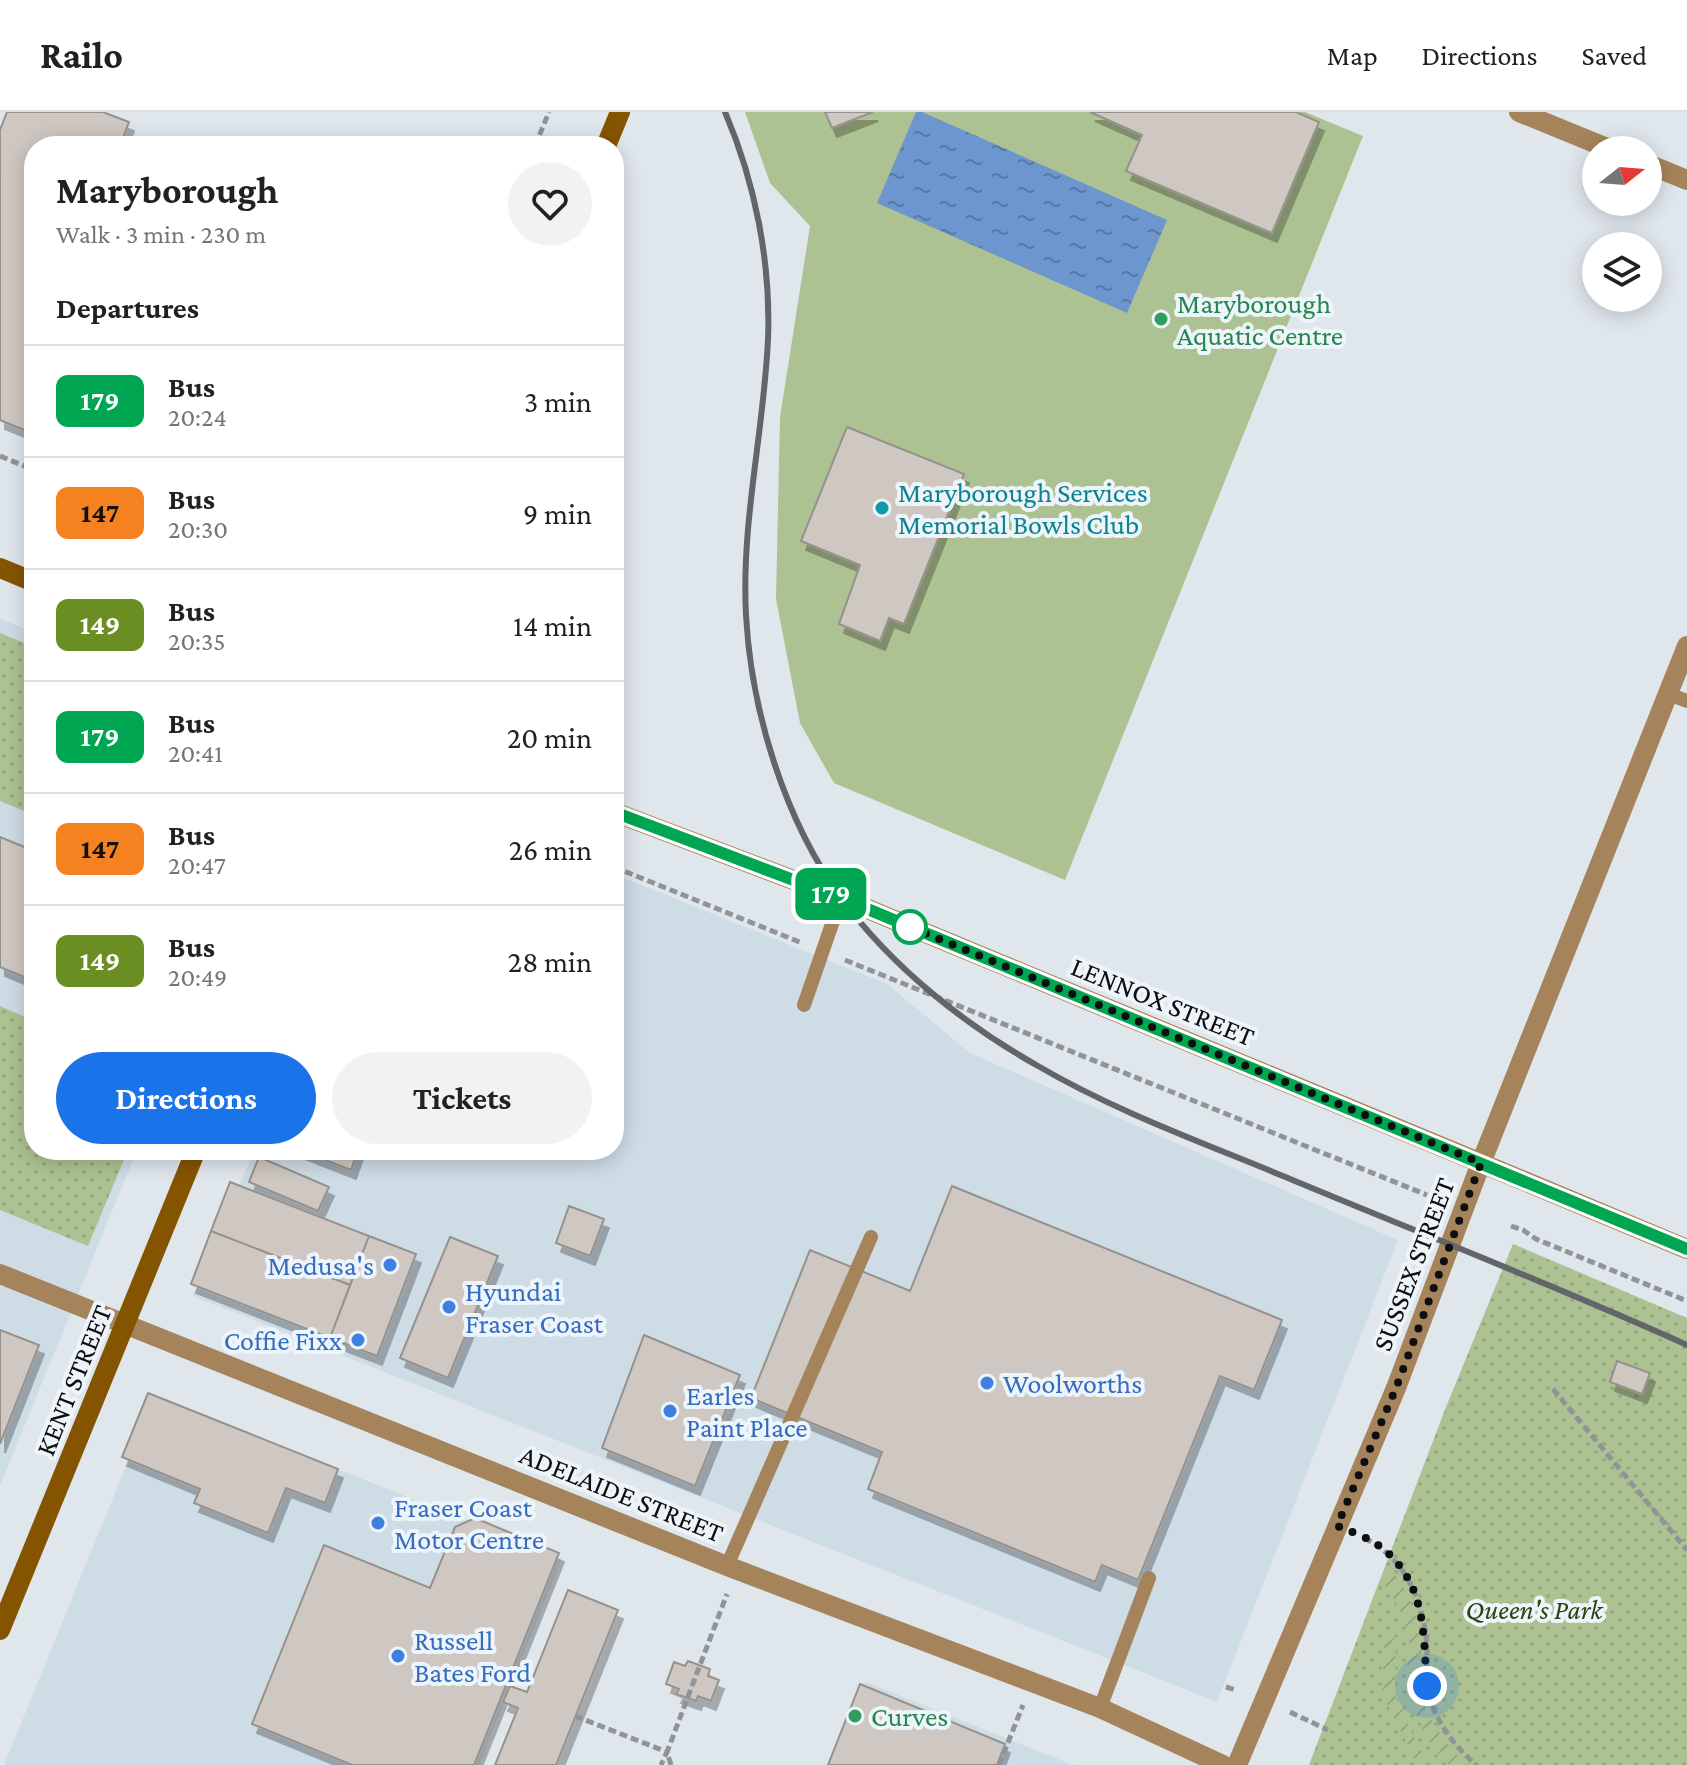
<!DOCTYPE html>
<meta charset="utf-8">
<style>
:root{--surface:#fff;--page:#f2f2f2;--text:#202124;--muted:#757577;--line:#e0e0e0;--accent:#1a73e8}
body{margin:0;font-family:"Crimson Pro",serif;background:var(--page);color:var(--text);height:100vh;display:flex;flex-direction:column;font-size:30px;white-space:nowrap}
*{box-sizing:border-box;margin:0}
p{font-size:26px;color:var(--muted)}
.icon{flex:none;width:44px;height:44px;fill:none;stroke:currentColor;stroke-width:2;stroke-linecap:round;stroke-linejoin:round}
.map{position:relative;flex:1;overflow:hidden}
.sheet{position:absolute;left:24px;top:24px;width:600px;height:1024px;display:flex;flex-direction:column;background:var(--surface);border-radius:32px;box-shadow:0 4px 20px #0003}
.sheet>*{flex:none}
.badge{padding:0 16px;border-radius:12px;font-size:28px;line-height:52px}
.needle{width:52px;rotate:73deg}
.controls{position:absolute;left:1582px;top:24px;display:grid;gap:16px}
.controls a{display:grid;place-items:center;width:80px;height:80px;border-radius:50%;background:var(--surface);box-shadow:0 4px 20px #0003;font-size:40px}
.you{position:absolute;width:40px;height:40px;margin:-20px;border:6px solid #fff;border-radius:50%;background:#1a73e8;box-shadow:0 0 0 12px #1a73e833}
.map>.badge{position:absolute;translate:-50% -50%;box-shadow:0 0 0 4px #fff}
h2{padding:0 32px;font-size:30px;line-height:72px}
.round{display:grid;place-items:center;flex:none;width:84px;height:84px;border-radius:42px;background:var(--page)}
.head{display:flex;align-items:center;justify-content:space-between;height:136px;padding:0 32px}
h1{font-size:38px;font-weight:700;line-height:60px}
.action{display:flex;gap:16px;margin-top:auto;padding:16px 32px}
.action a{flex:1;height:92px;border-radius:48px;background:var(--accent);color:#fff;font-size:32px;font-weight:700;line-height:92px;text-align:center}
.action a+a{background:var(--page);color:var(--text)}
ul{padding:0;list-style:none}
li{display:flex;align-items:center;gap:24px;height:112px;padding:0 32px;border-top:2px solid var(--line)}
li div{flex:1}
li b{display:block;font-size:30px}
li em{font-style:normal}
li .badge{min-width:88px;font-weight:700;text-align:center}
header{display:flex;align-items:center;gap:48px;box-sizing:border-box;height:112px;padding:0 40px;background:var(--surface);border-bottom:2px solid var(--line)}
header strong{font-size:38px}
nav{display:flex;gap:44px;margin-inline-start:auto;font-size:28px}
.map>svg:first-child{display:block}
.built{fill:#cedce6}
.grass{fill:#adc292}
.park{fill:url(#park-dots)}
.garden{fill:url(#garden-furrows)}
.water{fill:url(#water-ripples)}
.building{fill:#cec7c2;stroke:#97918c;stroke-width:2;filter:url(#shadow)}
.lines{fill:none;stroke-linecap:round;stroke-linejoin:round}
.path{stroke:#8f9498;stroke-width:5;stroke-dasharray:8 4;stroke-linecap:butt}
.service{stroke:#a6845b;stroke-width:14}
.minor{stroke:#a6845b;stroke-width:20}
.tertiary{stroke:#a6845b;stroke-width:20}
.secondary{stroke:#855400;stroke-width:20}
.rail{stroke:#62666a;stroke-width:6}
.line-casing{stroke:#fff;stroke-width:18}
.line{stroke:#00a651;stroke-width:12}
.walk{stroke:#0c0e10;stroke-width:8;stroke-dasharray:0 14.4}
.leisure-dot{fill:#2e9e5b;stroke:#edf4fa;stroke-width:3}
.culture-dot{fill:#0f9aa8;stroke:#edf4fa;stroke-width:3}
.stop-dot{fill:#fff;stroke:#00a651;stroke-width:4}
.shop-dot{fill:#3f7fe0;stroke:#edf4fa;stroke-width:3}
.labels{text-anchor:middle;stroke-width:8;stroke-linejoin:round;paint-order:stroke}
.leisure-label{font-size:28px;fill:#27864d;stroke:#edf4fa;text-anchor:start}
.culture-label{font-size:28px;fill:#0d838f;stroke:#edf4fa;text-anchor:start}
.street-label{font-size:28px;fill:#0c0e10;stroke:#edf4fa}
.shop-label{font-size:28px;fill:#366cbe;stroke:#edf4fa;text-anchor:start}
.park-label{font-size:28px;font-style:italic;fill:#2f4110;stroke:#edf4fa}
</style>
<header>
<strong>Railo</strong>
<nav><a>Map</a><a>Directions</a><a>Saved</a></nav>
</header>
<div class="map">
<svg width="1687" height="1653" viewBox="0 0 1687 1653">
<defs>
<pattern id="park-dots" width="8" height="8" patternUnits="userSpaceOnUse" patternTransform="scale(2)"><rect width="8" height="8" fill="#adc292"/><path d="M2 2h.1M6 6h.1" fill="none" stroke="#94a67d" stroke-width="1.8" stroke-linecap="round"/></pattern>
<pattern id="garden-furrows" width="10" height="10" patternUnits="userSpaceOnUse" patternTransform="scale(2)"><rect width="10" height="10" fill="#adc292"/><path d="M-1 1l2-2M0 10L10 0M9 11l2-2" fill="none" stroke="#94a67d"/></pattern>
<pattern id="water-ripples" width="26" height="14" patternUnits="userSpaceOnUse" patternTransform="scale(2)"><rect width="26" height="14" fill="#6d95ce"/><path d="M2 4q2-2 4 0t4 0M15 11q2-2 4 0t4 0" fill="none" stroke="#5878a6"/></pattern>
<filter id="shadow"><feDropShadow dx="5" dy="9" stdDeviation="0" flood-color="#0004"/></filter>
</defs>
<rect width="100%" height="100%" fill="#e0e7ec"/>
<!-- built -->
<path class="built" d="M0 506 34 521V1038H137L0 1374Z
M614 762 887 872 970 941 1398 1128 1217 1590 193 1184 254 1038H614Z
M148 1281 562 1447 479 1653H4L128 1349 122 1345Z
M866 1570 1073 1653H833Z"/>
<!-- grass -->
<path class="grass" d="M745 0H1305L1363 24 1065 768 834 671 800 611 776 487 780 305 810 114 770 71Z"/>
<!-- park -->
<path class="park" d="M0 521 34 535V703L0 689Z
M0 894 34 909V1038H128L88 1134 0 1098Z
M1513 1132 1687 1206V1653H1309L1446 1295Z"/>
<!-- garden -->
<path class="garden" d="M1388 1459H1392C1408 1480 1421 1507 1422 1534 1422 1548 1418 1565 1421 1578 1427 1607 1446 1634 1467 1653H1449C1429 1634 1410 1597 1408 1570 1406 1555 1410 1540 1409 1526 1407 1507 1393 1485 1383 1469Z
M1387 1521 1395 1528 1396 1585 1415 1628 1430 1653H1418L1388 1594 1383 1577 1384 1526Z"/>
<!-- water -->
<path class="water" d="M916 0H922L1167 108 1127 201 877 91Z"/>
<!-- building -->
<path class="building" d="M7 0H103L129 10 120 34H34V322L0 308V18Z
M825 0H873L832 16Z
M1090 0H1296L1319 10 1272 121 1126 59 1142 23Z
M847 315 964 362 904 512 889 506 880 529 839 512 860 453 801 429Z
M0 725 34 739V869L0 855Z
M300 1038H358L351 1058Z
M259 1045 329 1075 318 1099 249 1070Z
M230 1070 369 1124 350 1173 211 1119Z
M952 1074 1282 1208 1254 1278 1220 1264 1138 1468 1102 1453 1095 1470 868 1377 882 1340 751 1286 810 1138 910 1179Z
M569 1094 604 1107 590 1144 556 1131Z
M211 1119 350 1173 330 1226 191 1172Z
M369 1124 416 1142 377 1244 330 1226Z
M450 1125 498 1144 448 1266 400 1246Z
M0 1218 39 1233 0 1332Z
M644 1223 740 1263 695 1374 602 1336Z
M1617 1249 1650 1261 1642 1282 1610 1270Z
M148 1281 338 1357 325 1391 286 1376 268 1421 194 1391 200 1377 122 1345Z
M475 1406 559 1441 474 1653H352L252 1612 324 1433 430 1476 455 1415Z
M568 1478 618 1498 556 1653H495L518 1596 503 1590 510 1574 527 1580Z
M688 1549 710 1557 708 1564 719 1568 711 1589 698 1584 696 1589 676 1582 679 1577 666 1572 674 1550 685 1554Z
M860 1572 1005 1632 997 1653H828Z"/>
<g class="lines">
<!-- path -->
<path class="path" d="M535 34 549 0
M0 344 34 358
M614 755 802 831
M845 848 1427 1083
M1511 1114 1523 1118 1536 1127 1687 1189
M1553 1277 1687 1438
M1364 1426C1406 1446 1426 1493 1427 1539 1427 1551 1425 1563 1427 1576 1433 1606 1453 1633 1476 1653
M1226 1575 1236 1578
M1290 1600 1328 1618
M575 1604 667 1640 661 1653
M671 1653 667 1640 727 1482
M999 1653 1023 1593"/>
<!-- service -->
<path class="service" d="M1668 582 1687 589
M804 893 841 786
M727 1454 871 1125
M1100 1596 1149 1466"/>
<!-- minor -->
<path class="minor" d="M1519 0 1612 38
M1648 52 1687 68
M614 700 841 786 1481 1051 1687 534
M0 1162 727 1454 1100 1596 1223 1653"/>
<!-- tertiary -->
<path class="tertiary" d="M1237 1653 1396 1276 1481 1051 1687 1137"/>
<!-- secondary -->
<path class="secondary" d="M606 34 620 0
M0 456 34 470
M0 1518 196 1038"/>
<!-- rail -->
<path class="rail" d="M725 0C755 70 771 150 768 227 764 319 741 410 746 503 751 599 785 709 842 787 892 855 965 913 1038 954 1115 999 1201 1030 1283 1064 1417 1120 1554 1173 1687 1233"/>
</g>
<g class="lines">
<defs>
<path id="line" d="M614 700 841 786 1687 1137"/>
</defs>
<!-- line casing -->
<use href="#line" class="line-casing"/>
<!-- line -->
<use href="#line" class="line"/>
<!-- walk -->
<path class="walk" d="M910 815 898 810 1481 1051 1396 1276 1337 1414C1352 1420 1370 1426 1382 1436 1427 1472 1423 1523 1427 1574"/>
</g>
<!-- markers -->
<g class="leisure-dot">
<circle cx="1161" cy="207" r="8"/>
<circle cx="855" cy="1604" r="8"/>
</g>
<circle class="culture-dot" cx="882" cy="396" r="8"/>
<circle class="stop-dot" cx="910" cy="815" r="16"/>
<g class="shop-dot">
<circle cx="390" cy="1153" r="8"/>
<circle cx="449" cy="1195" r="8"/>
<circle cx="358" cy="1228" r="8"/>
<circle cx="987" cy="1271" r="8"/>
<circle cx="670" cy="1299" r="8"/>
<circle cx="378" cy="1411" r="8"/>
<circle cx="398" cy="1544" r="8"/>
</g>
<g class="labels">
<!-- leisure labels -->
<g class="leisure-label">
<text x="1177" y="201">Maryborough<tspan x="1177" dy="32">Aquatic Centre</tspan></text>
<text x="871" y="1614">Curves</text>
</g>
<!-- culture labels -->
<g class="culture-label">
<text x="898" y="390">Maryborough Services<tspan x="898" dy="32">Memorial Bowls Club</tspan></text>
</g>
<!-- street labels -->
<g class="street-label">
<text transform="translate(1163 889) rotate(22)" y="10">LENNOX STREET</text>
<text transform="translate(1413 1152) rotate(-69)" y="10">SUSSEX STREET</text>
<text transform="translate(73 1268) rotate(-68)" y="10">KENT STREET</text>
<text transform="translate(622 1381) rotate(22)" y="10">ADELAIDE STREET</text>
</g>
<!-- shop labels -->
<g class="shop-label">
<text x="374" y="1163" text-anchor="end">Medusa's</text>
<text x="465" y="1189">Hyundai<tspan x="465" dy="32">Fraser Coast</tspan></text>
<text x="342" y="1238" text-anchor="end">Coffie Fixx</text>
<text x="1003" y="1281">Woolworths</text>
<text x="686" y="1293">Earles<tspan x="686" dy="32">Paint Place</tspan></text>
<text x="394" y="1405">Fraser Coast<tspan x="394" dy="32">Motor Centre</tspan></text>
<text x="414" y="1538">Russell<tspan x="414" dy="32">Bates Ford</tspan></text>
</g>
<!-- park labels -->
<g class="park-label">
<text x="1534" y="1507">Queen's Park</text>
</g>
</g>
</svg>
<div class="controls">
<a><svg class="needle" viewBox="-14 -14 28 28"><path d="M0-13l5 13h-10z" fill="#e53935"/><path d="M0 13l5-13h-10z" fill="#757577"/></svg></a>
<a><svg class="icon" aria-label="layers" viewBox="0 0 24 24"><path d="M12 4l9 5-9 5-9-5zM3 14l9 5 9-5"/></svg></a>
</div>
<div class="you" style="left:1427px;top:1574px"></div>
<b class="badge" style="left:831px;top:782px;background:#00a651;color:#fff">179</b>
<section class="sheet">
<div class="head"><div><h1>Maryborough</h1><p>Walk · 3 min · 230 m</p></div><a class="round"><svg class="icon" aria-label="heart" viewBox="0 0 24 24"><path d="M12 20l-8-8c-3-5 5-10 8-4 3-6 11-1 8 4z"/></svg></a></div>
<h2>Departures</h2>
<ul>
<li><span class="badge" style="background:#00a651;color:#fff">179</span><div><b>Bus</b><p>20:24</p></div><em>3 min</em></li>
<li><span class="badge" style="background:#f58220;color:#111">147</span><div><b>Bus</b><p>20:30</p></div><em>9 min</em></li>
<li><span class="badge" style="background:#6b8e23;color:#fff">149</span><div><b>Bus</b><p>20:35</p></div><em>14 min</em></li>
<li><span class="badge" style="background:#00a651;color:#fff">179</span><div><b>Bus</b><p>20:41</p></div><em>20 min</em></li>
<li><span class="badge" style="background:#f58220;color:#111">147</span><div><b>Bus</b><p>20:47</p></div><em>26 min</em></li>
<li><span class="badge" style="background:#6b8e23;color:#fff">149</span><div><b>Bus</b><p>20:49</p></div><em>28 min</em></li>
</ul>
<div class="action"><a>Directions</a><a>Tickets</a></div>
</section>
</div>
